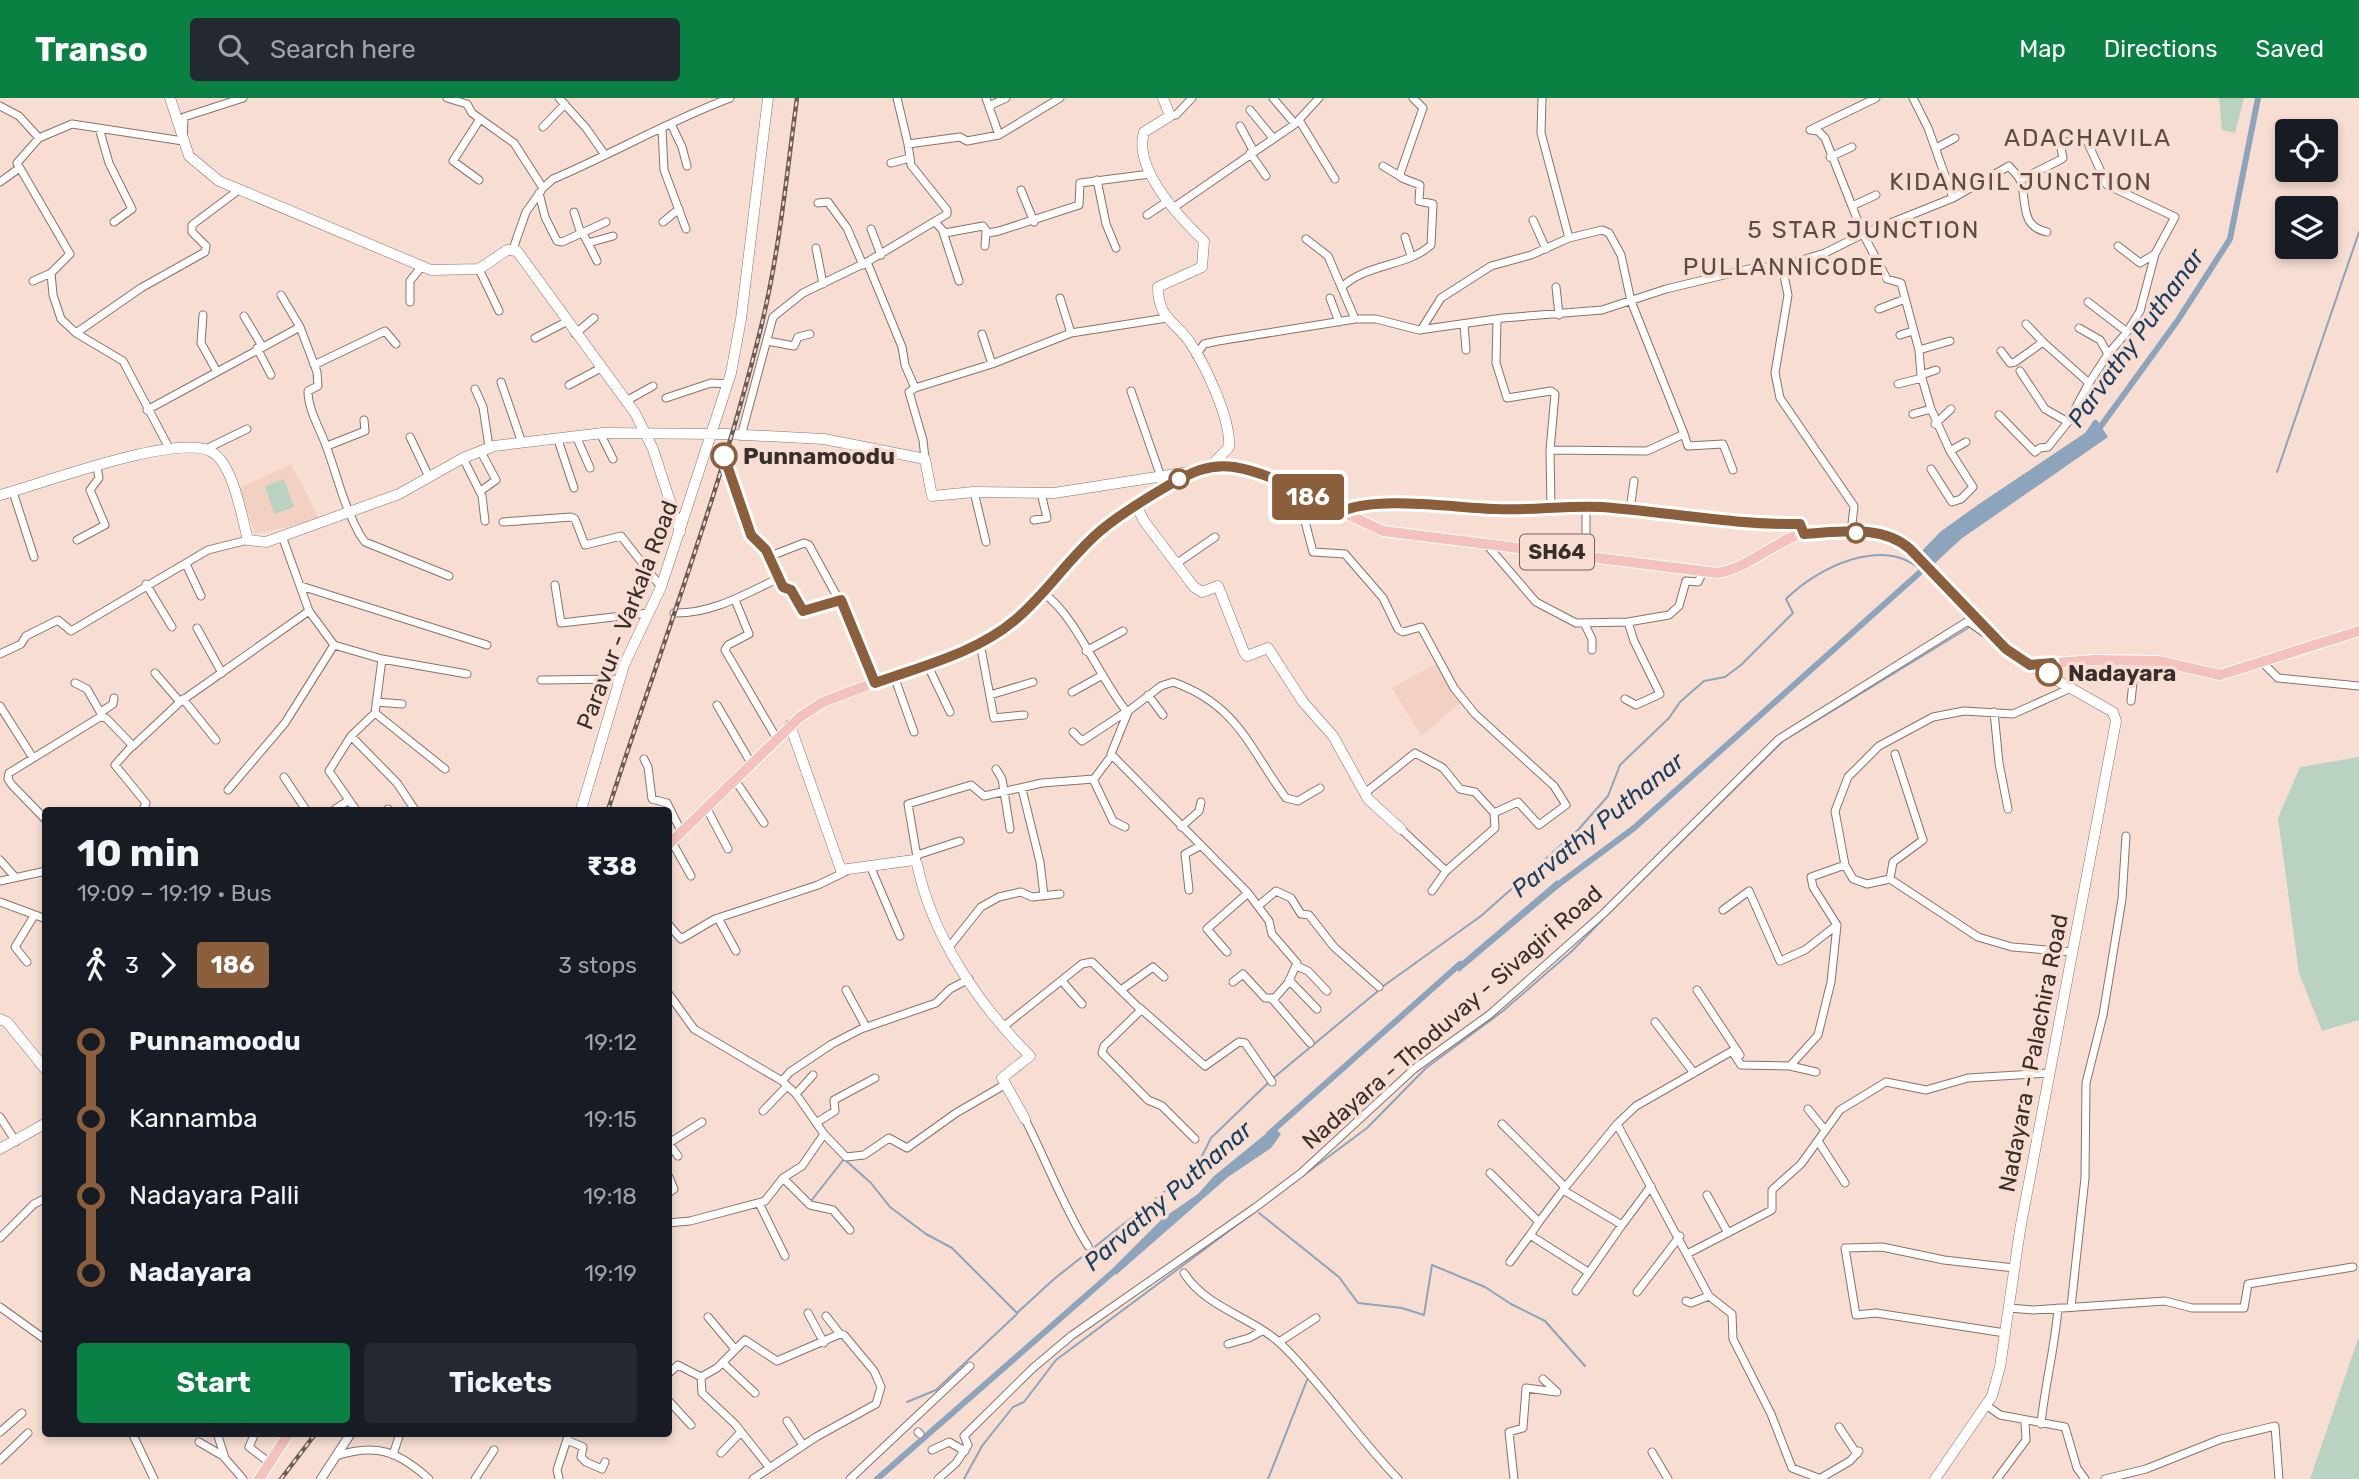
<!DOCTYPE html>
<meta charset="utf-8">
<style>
:root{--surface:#171b24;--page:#242831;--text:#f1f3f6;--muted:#9ea1a6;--accent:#0b8043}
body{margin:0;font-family:Rubik,sans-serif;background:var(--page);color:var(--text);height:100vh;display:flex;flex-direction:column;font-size:26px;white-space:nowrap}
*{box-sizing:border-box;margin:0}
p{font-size:23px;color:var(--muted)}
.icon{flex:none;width:38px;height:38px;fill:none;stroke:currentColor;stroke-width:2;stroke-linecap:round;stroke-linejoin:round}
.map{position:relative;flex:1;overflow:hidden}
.details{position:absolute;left:42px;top:709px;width:630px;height:630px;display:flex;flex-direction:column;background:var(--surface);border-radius:7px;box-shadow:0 4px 10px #0003}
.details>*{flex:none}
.badge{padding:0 14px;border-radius:5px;font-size:24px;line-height:46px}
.buttons{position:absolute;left:2275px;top:21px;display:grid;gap:14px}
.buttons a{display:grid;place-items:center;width:63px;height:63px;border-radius:7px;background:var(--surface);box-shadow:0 4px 10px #0003;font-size:35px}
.map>.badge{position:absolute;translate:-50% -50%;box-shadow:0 0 0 4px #fff}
.legs{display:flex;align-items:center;gap:10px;height:77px;padding:0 35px;font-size:23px}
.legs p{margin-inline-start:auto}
.summary{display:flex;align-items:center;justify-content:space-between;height:119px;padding:0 35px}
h1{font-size:38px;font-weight:700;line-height:52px}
.cta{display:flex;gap:14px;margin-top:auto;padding:14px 35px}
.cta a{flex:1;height:80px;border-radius:7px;background:var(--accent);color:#fff;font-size:28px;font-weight:700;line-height:80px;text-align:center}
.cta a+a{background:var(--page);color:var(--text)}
ul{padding:0 35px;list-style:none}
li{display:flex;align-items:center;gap:24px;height:77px;font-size:26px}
li i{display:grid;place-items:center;width:10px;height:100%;margin:0 9px;background:currentColor}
li i::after{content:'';width:18px;height:18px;margin:-9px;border:5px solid;border-radius:50%;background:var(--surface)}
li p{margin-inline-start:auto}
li:first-child i{background:linear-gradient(#0000 50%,currentColor 0)}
li:last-child i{background:linear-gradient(currentColor 50%,#0000 0)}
header{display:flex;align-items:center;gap:42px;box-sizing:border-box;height:98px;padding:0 35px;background:var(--accent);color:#fff}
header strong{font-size:33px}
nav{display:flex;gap:38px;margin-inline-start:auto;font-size:24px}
.search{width:490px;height:63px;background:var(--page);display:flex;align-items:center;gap:18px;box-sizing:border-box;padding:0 24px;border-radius:7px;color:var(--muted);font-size:26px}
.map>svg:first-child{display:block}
.built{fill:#f3d1c2}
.green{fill:#bad2c2}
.water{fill:#8ca4bc}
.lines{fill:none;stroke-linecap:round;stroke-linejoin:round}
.stream{stroke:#8ca4bc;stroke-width:2}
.canal{stroke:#8ca4bc;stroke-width:6}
.minor-casing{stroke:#897267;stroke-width:9}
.tertiary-casing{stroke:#897267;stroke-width:10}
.secondary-casing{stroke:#897267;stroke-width:11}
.primary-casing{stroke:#fff;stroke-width:12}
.minor{stroke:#fff;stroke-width:7}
.tertiary{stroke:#fff;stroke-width:8}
.secondary{stroke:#fff;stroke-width:10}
.primary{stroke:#f4c1bc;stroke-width:10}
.rail-casing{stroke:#6b5c56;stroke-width:4.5}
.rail{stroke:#f8ded2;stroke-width:2;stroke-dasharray:5;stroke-linecap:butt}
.line-1-casing{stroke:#fff;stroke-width:16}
.line-1{stroke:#8b5e3c;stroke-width:10}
.stop-1-dot{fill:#fff;stroke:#8b5e3c;stroke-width:3.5}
.labels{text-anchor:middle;stroke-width:7;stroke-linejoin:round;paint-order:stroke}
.shield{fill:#f8ded2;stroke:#72645c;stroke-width:2}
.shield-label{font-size:21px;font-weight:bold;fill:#392f2a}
.stop-label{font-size:23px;font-weight:bold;fill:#392f2a;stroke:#f8ded2;text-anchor:start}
.street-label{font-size:23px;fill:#392f2a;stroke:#f8ded2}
.neighbourhood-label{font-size:24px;letter-spacing:2px;fill:#604a41;stroke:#f8ded2}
.water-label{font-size:24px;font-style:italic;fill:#193f62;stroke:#f8ded2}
</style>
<header>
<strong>Transo</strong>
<div class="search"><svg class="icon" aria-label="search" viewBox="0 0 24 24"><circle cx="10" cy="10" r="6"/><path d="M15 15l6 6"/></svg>Search here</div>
<nav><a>Map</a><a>Directions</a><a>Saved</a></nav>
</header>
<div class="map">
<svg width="2359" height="1381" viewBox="0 0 2359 1381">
<rect width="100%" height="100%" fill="#f8ded2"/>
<!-- built -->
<path class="built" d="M291 366 320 422 255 436 240 390Z
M1437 565 1460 605 1421 638 1392 590Z"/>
<!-- green -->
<path class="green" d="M2219 0H2244L2235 35 2222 32Z
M284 381 294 409 274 416 265 388Z
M2359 659V922L2322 933 2299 875 2278 720 2300 669Z
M2359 1238V1381H2310Z"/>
<!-- water -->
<path class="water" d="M2094 322H2097L2108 339 1961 441 1933 467 1921 454 1940 434 1979 406 2085 335Z
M1557 782 1561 788 1459 874 1455 869Z
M1274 1029 1281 1036 1271 1050 1228 1079 1116 1177 1113 1170 1163 1120 1198 1096 1214 1078Z"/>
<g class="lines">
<!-- stream -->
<path class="stream" d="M2277 374 2359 134
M1607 817 1783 643 1968 530
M1382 889 1481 818 1578 732 1608 698 1620 667 1669 620 1680 604 1704 583 1725 579 1741 567 1793 515 1786 501C1818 469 1884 437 1922 473
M1272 981 1378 893
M811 1103 844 1061 871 1085 890 1109 926 1136 952 1150 1017 1215 1054 1181 1197 1068 1211 1040 1268 985
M1259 1115 1339 1179 1358 1205 1402 1210 1424 1217 1432 1167 1485 1189 1511 1206 1545 1223 1585 1268
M907 1304 936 1292 1017 1216
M964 1381 982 1348 1013 1309 1024 1304 1056 1262 1367 1030 1426 970 1503 913 1572 853 1603 821
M1268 1381 1307 1282"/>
<!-- canal -->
<path class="canal" d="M2098 332 2178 222 2230 141 2258 0
M1555 789 1634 730 1936 460
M1269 1036 1460 866
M877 1381 1120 1168"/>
<defs>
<path id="minor" d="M447 0 467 6 472 15 514 45 543 90 553 81C612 56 669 23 730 0
M559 0 586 30 605 57
M897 0 908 46
M986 0 999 37
M1273 0 1295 26
M1542 0 1541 35 1569 140
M1876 0 1810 32 1818 33 1825 40 1863 136 1887 181 1901 185 1919 252 1921 277 1936 272
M0 8 19 18 39 40 72 26 183 43 184 19 243 0
M989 8 1006 0
M1250 12 1273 40
M1170 17H1176L1192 0
M1299 22 1335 81
M671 26 682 49 687 68
M1240 28 1253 52
M543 29 565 6
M99 30 109 65 132 111 114 124
M662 31 664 72 686 131
M39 40 17 65 70 156 51 175 53 197 61 221 76 235 123 263 168 348
M1936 50 1955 40
M1250 55 1266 78
M1830 59 1852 49
M891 65 910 60
M1383 68 1401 79
M479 82 453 63 480 21
M1097 82 1106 126 1116 150
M2020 82 2060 62 2063 60 2060 45 2086 41 2107 87 2175 119 2155 156 2140 165 2118 148
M0 84 18 71
M1021 92 1034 124
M539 95 545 119 557 143 562 144 606 124
M1953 100 2009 68C2012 72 2018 77 2020 82 2028 101 2018 128 2047 134
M818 105 828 104 847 130 863 167
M1852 108 1876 97
M1173 110 1295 26 1319 0
M574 114 580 133
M1147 117 1168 103
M1533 122 1546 151
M663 124 679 111
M936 125 945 135 983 128 988 135 999 133 1079 107 1080 85 1150 76
M871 131 881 157
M582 134 588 145 613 138
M943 134 959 183
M1405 139 1411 158
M1306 141 1328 158 1355 221
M588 145 597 163
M985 148 986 134
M816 150 823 186
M513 151 526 114 541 93
M867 164 902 249 905 267 915 290 909 294 923 342 925 361
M1782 168 1788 197 1775 275 1780 300 1854 408 1851 435
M479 171 499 213
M33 183 51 175
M1342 189C1367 165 1407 169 1431 147L1433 106 1419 103 1420 87 1402 80 1400 76 1423 10 1413 0
M1556 189 1559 217
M281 197 300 229
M1330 200 1339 224
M410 204V183L422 168
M2088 204 2127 234 2140 213 2155 156
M1879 211 1905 201
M203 217 201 245 216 272
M244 218 262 248
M1497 222 1496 265 1507 300 1551 293 1555 296 1550 352 1551 410
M1464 226 1466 252
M2026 226 2043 244
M2079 230 2100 242 2108 256 2127 234
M1421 232 1441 200 1491 168 1531 157 1569 140 1602 132 1609 135 1621 157 1631 203 1684 336 1647 353 1550 352
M76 235 141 190 205 154 206 148 192 134V127L240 91
M1071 235 1167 220
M575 236 594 220
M1900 237 1913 233
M535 240 566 224
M767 243 794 248 798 239 810 236
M257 250 271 277
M1919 252 1950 243
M2001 253 2010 265 2015 264 2043 244 2089 285 2108 256
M1196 257 1204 246 1218 243 1355 221H1376L1419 232 1503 220 1602 212 1666 191 1753 170 1782 168 1825 155 1863 136 1953 100 1928 30 1913 0
M992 266 1071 235 1060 200
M314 267 385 233 396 246
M2020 273 2045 311 2068 324 2089 285
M501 284 522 345
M1898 286 1922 280
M569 287 601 270
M915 290 992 266 982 236
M475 291 483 309 489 349
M1131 293 1161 379
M666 300 711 285 728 286
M626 303 653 288
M1931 311 1950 353 1966 344
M147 312 300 229 317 274 318 288 308 293C308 311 319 329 325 345 338 379 342 404 360 437L365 444 449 478
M1913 316 1931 311 1921 277
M1999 317 2035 354 2040 350 2048 349 2068 324
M1935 326 1951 311
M600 335 613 361
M1684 336 1688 348 1723 346 1733 372
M576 338 590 370
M741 338 773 219 803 195 867 164 947 116V112L911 67 908 46 960 39 967 43 999 37 1060 0
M410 339 429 379
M558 342 574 390
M327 348 365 333 364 322
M206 351 247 331
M480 352 496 382 482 392
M724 358 751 437 766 452 783 489 791 492 803 513 841 502 875 585
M463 360 482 398 485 423
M1931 371 1952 404 1961 401 1973 389 1950 353
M13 394 34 459
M974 394 986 444
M1307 398 1303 416 1313 454 1345 456 1383 500 1398 531 1403 534 1421 529 1454 590 1475 616 1554 688 1566 707 1539 727 1518 704 1494 715 1475 694 1460 691 1443 670 1415 655 1365 695
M1630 412 1634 383
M1342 414C1374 397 1457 410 1495 411 1531 413 1567 407 1602 409 1668 415 1733 427 1800 426L1804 436
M1034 422 1047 420 1041 395
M503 424 571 419 575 421 585 447 621 438 661 489
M282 438 309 513 334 547 382 561 375 615 351 638 329 673 356 712
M77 442 105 427 90 392 99 380 97 369
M1487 447 1536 504 1576 525 1628 524 1669 517 1679 508 1686 483 1698 484 1703 474
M1586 458V409
M768 459 804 445 809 447 839 502
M186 466 201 498
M1176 466 1215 439
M146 486 172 529
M555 487 561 525 649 515
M301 488 487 547
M1043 495C1075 516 1099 580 1127 614L1161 588 1173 584C1238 607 1249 650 1286 700L1298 703 1320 690
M735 502 749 536 728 547 725 552 777 641
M674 515C712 516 745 496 779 480
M1584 525 1592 541V552
M197 530 222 575
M980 545 994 620 1024 617
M1086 553 1123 533
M0 556 21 546 26 538 58 522 71 533 208 452 248 442
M382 561 467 576
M2128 563 2133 584 2131 603
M2262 564 2278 580 2359 588
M927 566 950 614
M155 575 180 604
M894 578 914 634
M541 582 619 581
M75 585 87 591 103 619
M1072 594 1101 578
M990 597 1033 584
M1148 597 1163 617
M183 601 216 642
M1625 601 1636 607 1660 596 1634 543 1628 524
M376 604 402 606
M717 607 751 665
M0 608 33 660
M101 614 113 606 114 600
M1128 614 1111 656 1248 795 1269 823 1272 836 1297 865 1288 885 1273 902 1310 945
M1994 614 1999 665 2008 711
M375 615 445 671
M1073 634 1082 643 1126 614
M351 638 397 685 415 712
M131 649 115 667 146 705 143 712
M644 661 648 669 652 701 667 705 682 735
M996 671 1002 681 1010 731
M284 679 306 712
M1093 681 1113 723 1125 729
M735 682 764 725
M1022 691 1040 764 1044 798
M228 692 285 625 334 547
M707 711 728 751
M334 712 349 702
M387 712 388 711
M46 722 12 687 8 681 9 675 100 619 106 620 133 648 180 604 309 513
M1181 729 1199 713 1201 704
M1401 731 1446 773 1432 793
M672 744 691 778
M917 757 960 743
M0 762 15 779
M914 762 917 759 908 706 971 687 984 698 1042 685 1094 681 1112 657
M1845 767 1835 713 1848 679 1879 648 1933 619 1964 613 2013 616 2071 590
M871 770 900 838
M1446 773 1495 730 1494 715
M1890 781 1893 764 1923 742 1895 656
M0 783 46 773
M1189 792 1185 756 1200 748
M0 804 46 821
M1258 808 1276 793 1291 800 1301 816 1309 817 1334 849 1379 889
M1723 812 1749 793 1780 863 1805 852 1837 827
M718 820 736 853
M668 826 681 841 715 821 818 787 845 774
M950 848 981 809 999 799 1021 794 1032 799 1060 796
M1227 854 1207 831 1248 795
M27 864 15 849 34 818
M1297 868 1308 873 1327 893
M1289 882 1317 911
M1062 883 1082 906
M1233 884 1243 876 1265 900H1273
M846 892 866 929
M1121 892 1153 869 1164 879
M1697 892 1740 957
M668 895 694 931 782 983 796 996 824 1036 846 1059 864 1057 889 1040 907 1050 956 1015 1006 986
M1140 910 1205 968 1239 944 1245 945 1272 984
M1655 924 1694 975
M1003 929 1082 866 1092 864 1141 912 1104 948 1102 955 1148 1002 1162 1008 1195 1041
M1790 968 1816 974
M782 983 790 974 832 946 861 931 936 905 950 891 969 881
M796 996 813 977
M1808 1011 1825 1032
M763 1013 787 988
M0 1019 16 1044
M1025 1021C1047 1064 1063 1108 1088 1148
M816 1025 835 1013 834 1002 875 980
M1502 1026 1565 1089
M1617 1026 1563 1092 1622 1127 1651 1088
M1818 1043 1845 1085
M668 1044 678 1058
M669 1045 702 1024
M1490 1075 1539 1124 1563 1092
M783 1080 810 1107 833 1112 850 1132
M668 1095 674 1091 669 1079
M1707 1097 1728 1135
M759 1105 785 1158
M1539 1124 1530 1137 1588 1174
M668 1125 690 1123 765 1103 783 1080 802 1068 824 1036
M0 1140 34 1106 46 1100
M1687 1156 1772 1112V1092L1801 1066 1840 1012 1886 984 1926 992 1968 980 2049 975
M1510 1164 1530 1137
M1184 1175C1207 1211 1253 1219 1282 1247 1324 1288 1357 1339 1398 1381
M1576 1193 1622 1127
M1637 1194 1680 1138
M1686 1203 1691 1205 1709 1198
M0 1209 46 1242
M2071 1209 2085 1080 2086 985 2103 917 2122 801 2126 738
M2009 1210 2033 1212 2165 1203 2192 1210H2244L2248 1186 2353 1169
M808 1215 824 1245
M826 1218 840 1236
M708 1219 734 1250
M2005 1235 1876 1215 1856 1217 1845 1150 1882 1149 1944 1162 2014 1170
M1279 1244 1316 1220
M1228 1246 1249 1240 1262 1233
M723 1265 755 1295
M668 1276 678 1267 701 1279 717 1270 745 1242 777 1263 840 1236 844 1237 874 1273 881 1289 876 1306 816 1339 753 1381
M701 1279 702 1295 735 1326 769 1369
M668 1302 691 1327
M1986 1307 2000 1317 2065 1329 2077 1370 2085 1381
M787 1323 803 1347
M2041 1326C2045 1286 2055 1249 2058 1210
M1839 1329 1857 1356
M0 1334 22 1315
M918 1334 920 1336
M132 1335 154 1381
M217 1335 225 1360
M255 1335 249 1349 270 1365
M567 1342 583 1349 581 1359 586 1364 602 1371 605 1364
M199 1344 223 1358 243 1381
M932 1352 949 1344 965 1353
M1652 1354 1668 1381
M721 1355 740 1335
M393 1357 400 1335
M336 1358C376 1345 398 1353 429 1381
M0 1362 28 1335
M559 1380 557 1372 569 1335
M1821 1380 1850 1363 1859 1353
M475 1381 494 1352
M850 1381 970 1268
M938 1381 956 1365 968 1347 964 1338 1033 1270 1071 1238 1256 1109 1301 1075 1414 971 1489 917 1603 816 1779 641 1968 523 1983 534
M1514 1381 1509 1334 1523 1330 1526 1290 1557 1294 1543 1281
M1821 1381 1792 1370 1771 1316 1733 1241 1732 1216 1709 1198 1617 1026 1636 1008 1732 953 1741 967 1790 968 1818 937 1831 884 1837 827 1813 789 1811 779 1845 767 1853 781 1867 786 1890 781 1978 839 2012 849 2072 854
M1997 1381 2026 1342 2025 1324
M2105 1381 2146 1371 2221 1341 2275 1328 2279 1381"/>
<path id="tertiary" d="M321 1381 351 1335"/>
<path id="secondary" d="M170 0 189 58 219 83 431 172 479 171 507 152 517 153 635 315 653 351 680 434
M1163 0 1170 18 1144 34C1133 71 1180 120 1204 143L1202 169 1158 189C1158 219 1173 222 1189 243 1205 266 1231 321 1229 349L1211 368
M0 397C41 386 179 334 212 354 233 366 242 419 248 442L266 444 399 396 463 360 494 348 603 335 726 336 824 341 925 361 932 398 974 394 1054 395 1189 374
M1136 407 1144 423 1194 489 1202 494 1218 488 1244 554 1247 558 1268 550 1303 604 1333 638 1368 701 1401 731
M790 627 841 772 914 762 917 766C932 838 978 906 1030 958L1002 980 1025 1021
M581 712 624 567 661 489 731 275 741 221 768 0
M0 921 7 924 46 972
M0 1051 46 1025
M1935 1381 1992 1298 2000 1269 2020 1132 2116 623 2113 614 2030 567"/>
<path id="primary" d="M2050 578 2048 571 2052 565
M668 747 800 619 823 604 980 545 1014 523 1098 435 1122 416 1191 374 1211 368 1233 369 1262 376 1383 433 1717 475C1747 470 1768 449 1795 438 1817 430 1877 432 1898 441L2006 551 2030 567 2094 562 2158 563 2220 577 2359 533
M259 1381 289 1335"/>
</defs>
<!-- minor casing -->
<use href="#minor" class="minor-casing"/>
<!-- tertiary casing -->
<use href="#tertiary" class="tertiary-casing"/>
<!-- secondary casing -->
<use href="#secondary" class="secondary-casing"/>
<!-- primary casing -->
<use href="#primary" class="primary-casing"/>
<!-- minor -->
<use href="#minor" class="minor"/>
<!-- tertiary -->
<use href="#tertiary" class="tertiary"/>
<!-- secondary -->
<use href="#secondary" class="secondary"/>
<!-- primary -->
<use href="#primary" class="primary"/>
<defs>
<path id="rail" d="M608 712C661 549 723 387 763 221 780 148 787 74 797 0
M281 1381 316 1335"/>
</defs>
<!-- rail casing -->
<use href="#rail" class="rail-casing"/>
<!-- rail -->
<use href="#rail" class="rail"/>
</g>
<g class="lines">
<defs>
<path id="line-1" d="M724 358 751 437 766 452 783 489 791 492 803 513 841 502 875 585C922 568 976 555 1015 522 1046 496 1068 461 1099 434 1120 416 1145 401 1169 387 1190 375 1209 365 1234 369 1272 375 1307 398 1341 414 1374 397 1456 410 1495 411 1530 413 1566 407 1602 409 1668 414 1733 427 1800 426L1804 436C1840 434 1882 426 1910 451L2006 551 2030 567 2052 565 2049 575"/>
</defs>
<!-- line-1 casing -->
<use href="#line-1" class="line-1-casing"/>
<!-- line-1 -->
<use href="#line-1" class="line-1"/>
</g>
<!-- markers -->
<g class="stop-1-dot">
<circle cx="724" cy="358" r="12"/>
<circle cx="1179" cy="381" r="9"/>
<circle cx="1856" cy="435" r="9"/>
<circle cx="2049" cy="575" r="12"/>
</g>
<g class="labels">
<!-- shield labels -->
<rect class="shield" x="1520" y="436.5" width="74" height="35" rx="5"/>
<g class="shield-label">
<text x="1557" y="461">SH64</text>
</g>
<!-- stop labels -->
<g class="stop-label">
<text x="743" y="366">Punnamoodu</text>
<text x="2068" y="583">Nadayara</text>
</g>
<!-- street labels -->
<g class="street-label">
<text transform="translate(627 517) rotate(-69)" y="8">Paravur - Varkala Road</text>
<text transform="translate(1452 919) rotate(-41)" y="8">Nadayara - Thoduvay - Sivagiri Road</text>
<text transform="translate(2033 955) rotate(-79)" y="8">Nadayara - Palachira Road</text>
</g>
<!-- neighbourhood labels -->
<g class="neighbourhood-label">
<text x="2088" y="48">ADACHAVILA</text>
<text x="2021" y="92">KIDANGIL JUNCTION</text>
<text x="1864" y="140">5 STAR JUNCTION</text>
<text x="1784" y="177">PULLANNICODE</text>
</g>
<!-- water labels -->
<g class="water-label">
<text transform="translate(2136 240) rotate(-54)" y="8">Parvathy Puthanar</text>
<text transform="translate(1598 727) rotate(-39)" y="8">Parvathy Puthanar</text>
<text transform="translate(1168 1098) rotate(-41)" y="8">Parvathy Puthanar</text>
</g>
</g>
</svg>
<div class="buttons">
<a><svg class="icon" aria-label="locate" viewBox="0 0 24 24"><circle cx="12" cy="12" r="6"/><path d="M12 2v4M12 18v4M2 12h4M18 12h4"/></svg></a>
<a><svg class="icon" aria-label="layers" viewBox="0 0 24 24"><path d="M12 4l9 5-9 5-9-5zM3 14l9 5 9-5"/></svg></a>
</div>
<b class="badge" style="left:1308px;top:399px;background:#8b5e3c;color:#fff">186</b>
<section class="details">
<div class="summary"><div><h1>10 min</h1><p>19:09 – 19:19 · Bus</p></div><b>₹38</b></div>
<div class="legs"><svg class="icon" aria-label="walk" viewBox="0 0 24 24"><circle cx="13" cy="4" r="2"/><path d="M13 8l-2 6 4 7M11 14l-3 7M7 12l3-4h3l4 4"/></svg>3<svg class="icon" aria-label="forward" viewBox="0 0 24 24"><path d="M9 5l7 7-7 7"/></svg><b class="badge" style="background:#8b5e3c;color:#fff">186</b><p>3 stops</p></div>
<ul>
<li><i style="color:#8b5e3c"></i><b>Punnamoodu</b><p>19:12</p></li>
<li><i style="color:#8b5e3c"></i><span>Kannamba</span><p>19:15</p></li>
<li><i style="color:#8b5e3c"></i><span>Nadayara Palli</span><p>19:18</p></li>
<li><i style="color:#8b5e3c"></i><b>Nadayara</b><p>19:19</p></li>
</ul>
<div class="cta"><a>Start</a><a>Tickets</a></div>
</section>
</div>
